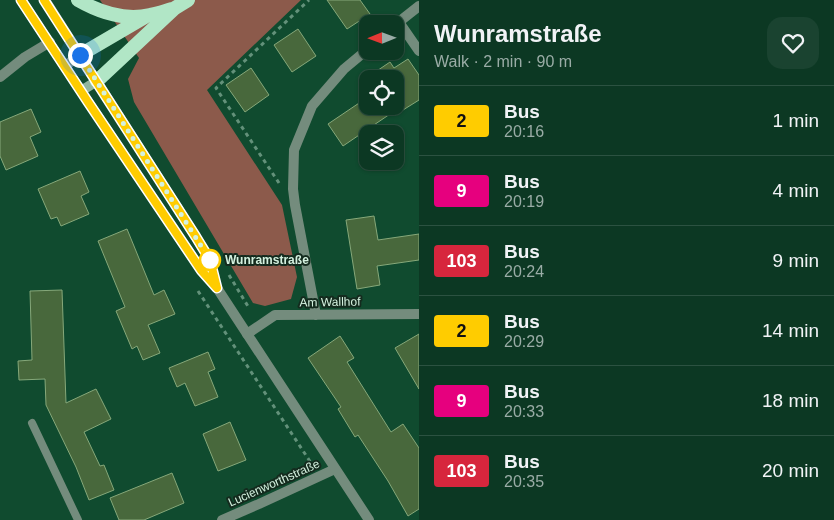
<!DOCTYPE html>
<meta charset="utf-8">
<style>
:root{--surface:#0c3823;--page:#1a4330;--text:#f1f3f6;--muted:#9aaca6;--line:#2c5241}
body{margin:0;font-family:Arial,sans-serif;background:var(--page);color:var(--text);height:100vh;display:flex;flex-direction:column;font-size:19px;white-space:nowrap}
*{box-sizing:border-box;margin:0}
p{font-size:16px;color:var(--muted)}
.icon{flex:none;width:28px;height:28px;fill:none;stroke:currentColor;stroke-width:2;stroke-linecap:round;stroke-linejoin:round}
.map{position:relative;flex:1;overflow:hidden}
.panel{display:flex;flex-direction:column;background:var(--surface);width:415px}
.panel>*{flex:none}
.badge{padding:0 10px;border-radius:4px;font-size:18px;line-height:32px}
.needle{width:32px;rotate:269deg}
.fabs{position:absolute;left:359px;top:15px;display:grid;gap:10px}
.fabs a{display:grid;place-items:center;width:45px;height:45px;border-radius:10px;background:var(--surface);box-shadow:0 1px 4px #0004,0 0 0 1px var(--line);font-size:25px}
.you{position:absolute;width:25px;height:25px;margin:-12px;border:4px solid #fff;border-radius:50%;background:#1a73e8;box-shadow:0 0 0 8px #1a73e833}
.map>.badge{position:absolute;translate:-50% -50%;box-shadow:0 0 0 2px #fff}
.round{display:grid;place-items:center;flex:none;width:52px;height:52px;border-radius:15px;background:var(--page)}
.summary{display:flex;align-items:center;justify-content:space-between;height:85px;padding:0 15px}
h1{font-size:24px;font-weight:700;line-height:38px}
ul{padding:0;list-style:none}
li{display:flex;align-items:center;gap:15px;height:70px;padding:0 15px;border-top:1px solid var(--line)}
li div{flex:1}
li b{display:block;font-size:19px}
li em{font-style:normal}
li .badge{min-width:55px;font-weight:700;text-align:center}
main{display:flex;flex:1;min-height:0}
.map>svg:first-child{display:block}
.green{fill:#8c5a4b}
.building{fill:#48683c;stroke:#86a87a}
.lines{fill:none;stroke-linecap:round;stroke-linejoin:round}
.path{stroke:#63917a;stroke-width:3;stroke-dasharray:4 4;stroke-linecap:butt}
.service{stroke:#748c7d;stroke-width:8}
.minor{stroke:#748c7d;stroke-width:10}
.tertiary{stroke:#748c7d;stroke-width:10}
.secondary{stroke:#91b69f;stroke-width:10}
.trunk{stroke:#b1e6c6;stroke-width:14}
.line-casing{stroke:#fff;stroke-width:11}
.line{stroke:#fc0;stroke-width:8}
.walk{stroke:#d4f1df;stroke-width:5;stroke-dasharray:0 9}
.stop-dot{fill:#fff;stroke:#fc0;stroke-width:2.5}
.labels{text-anchor:middle;stroke-width:4;stroke-linejoin:round;paint-order:stroke}
.stop-label{font-size:12px;font-weight:bold;fill:#d4f1df;stroke:#142b1e;text-anchor:start}
.street-label{font-size:12px;fill:#d4f1df;stroke:#142b1e}
</style>
<main>
<div class="map">
<svg width="419" height="520" viewBox="0 0 419 520">
<rect width="100%" height="100%" fill="#104b2f"/>
<!-- green -->
<path class="green" d="M100 0H301L207 90 282 205 297 277 291 299 265 306 253 303 134 102 128 79 139 58Z"/>
<!-- building -->
<path class="building" d="M327 0H360L370 14 347 29Z
M298 29 316 56 292 72 274 45Z
M408 59 419 75V100L395 115 393 112 343 146 328 124 368 97V106H395V79H365L390 62 394 68Z
M251 68 269 95 245 112 226 85Z
M31 109 41 132 30 137 38 156 6 170 0 156V122Z
M80 171 89 192 81 196 89 214 61 226 57 217 51 219 38 189Z
M374 216 378 240 419 234V260L377 266 380 285 357 289 346 220Z
M127 229 154 295 164 290 175 314 148 325 160 353 143 360 137 346 132 349 116 311 125 307 98 241Z
M62 290 66 403 96 389 111 419 84 432 100 466 104 465 114 490 89 500 76 467 46 405 45 379 19 380 18 361 32 360 30 291Z
M419 334V389L395 348Z
M340 336 354 358 347 362 391 432 403 424 419 448V509L408 516 388 481 358 435 355 437 338 409 341 407 308 358Z
M208 352 215 369 208 372 218 397 195 406 185 383 177 387 169 368Z
M230 422 246 460 218 471 203 434Z
M172 473 184 503 144 520H119L110 498Z"/>
<g class="lines">
<!-- path -->
<path class="path" d="M279 183 216 88 309 0
M229 275 249 308
M198 291 313 466"/>
<!-- service -->
<path class="service" d="M32 423 78 520"/>
<!-- minor -->
<path class="minor" d="M399 22 419 51
M395 25 419 6
M0 77 25 57 50 42
M316 315 295 205 293 189 294 150 312 106 344 69 368 49
M247 334 275 315 419 314
M222 520 259 504 335 469"/>
<!-- tertiary -->
<path class="tertiary" d="M45 0 196 237 210 260 216 285
M65 66 80 55
M81 91 201 270 217 288 369 520"/>
<!-- secondary -->
<path class="secondary" d="M21 0 81 91 97 81"/>
<!-- trunk -->
<path class="trunk" d="M78 0C99 12 124 21 150 15 157 14 165 11 172 9
M80 55 145 17
M97 81 175 8 188 0"/>
</g>
<g class="lines">
<defs>
<path id="line" d="M21 0 88 102 201 270 217 288 210 260 196 237 44 0"/>
</defs>
<!-- line casing -->
<use href="#line" class="line-casing"/>
<!-- line -->
<use href="#line" class="line"/>
<!-- walk -->
<path class="walk" d="M80 55 210 260"/>
</g>
<!-- markers -->
<circle class="stop-dot" cx="210" cy="260" r="10"/>
<g class="labels">
<!-- stop labels -->
<g class="stop-label">
<text x="225" y="264">Wunramstraße</text>
</g>
<!-- street labels -->
<g class="street-label">
<text transform="translate(330 302) rotate(-1)" y="4">Am Wallhof</text>
<text transform="translate(274 483) rotate(-24)" y="4">Lucienworthstraße</text>
</g>
</g>
</svg>
<div class="fabs">
<a><svg class="needle" viewBox="-14 -14 28 28"><path d="M0-13l5 13h-10z" fill="#e53935"/><path d="M0 13l5-13h-10z" fill="#9aaca6"/></svg></a>
<a><svg class="icon" aria-label="locate" viewBox="0 0 24 24"><circle cx="12" cy="12" r="6"/><path d="M12 2v4M12 18v4M2 12h4M18 12h4"/></svg></a>
<a><svg class="icon" aria-label="layers" viewBox="0 0 24 24"><path d="M12 4l9 5-9 5-9-5zM3 14l9 5 9-5"/></svg></a>
</div>
<div class="you" style="left:80px;top:55px"></div>
</div>
<section class="panel">
<div class="summary"><div><h1>Wunramstraße</h1><p>Walk · 2 min · 90 m</p></div><a class="round"><svg class="icon" aria-label="heart" viewBox="0 0 24 24"><path d="M12 20l-8-8c-3-5 5-10 8-4 3-6 11-1 8 4z"/></svg></a></div>
<ul>
<li><span class="badge" style="background:#fc0;color:#111">2</span><div><b>Bus</b><p>20:16</p></div><em>1 min</em></li>
<li><span class="badge" style="background:#e6007e;color:#fff">9</span><div><b>Bus</b><p>20:19</p></div><em>4 min</em></li>
<li><span class="badge" style="background:#d7263d;color:#fff">103</span><div><b>Bus</b><p>20:24</p></div><em>9 min</em></li>
<li><span class="badge" style="background:#fc0;color:#111">2</span><div><b>Bus</b><p>20:29</p></div><em>14 min</em></li>
<li><span class="badge" style="background:#e6007e;color:#fff">9</span><div><b>Bus</b><p>20:33</p></div><em>18 min</em></li>
<li><span class="badge" style="background:#d7263d;color:#fff">103</span><div><b>Bus</b><p>20:35</p></div><em>20 min</em></li>
</ul>
</section>
</main>
